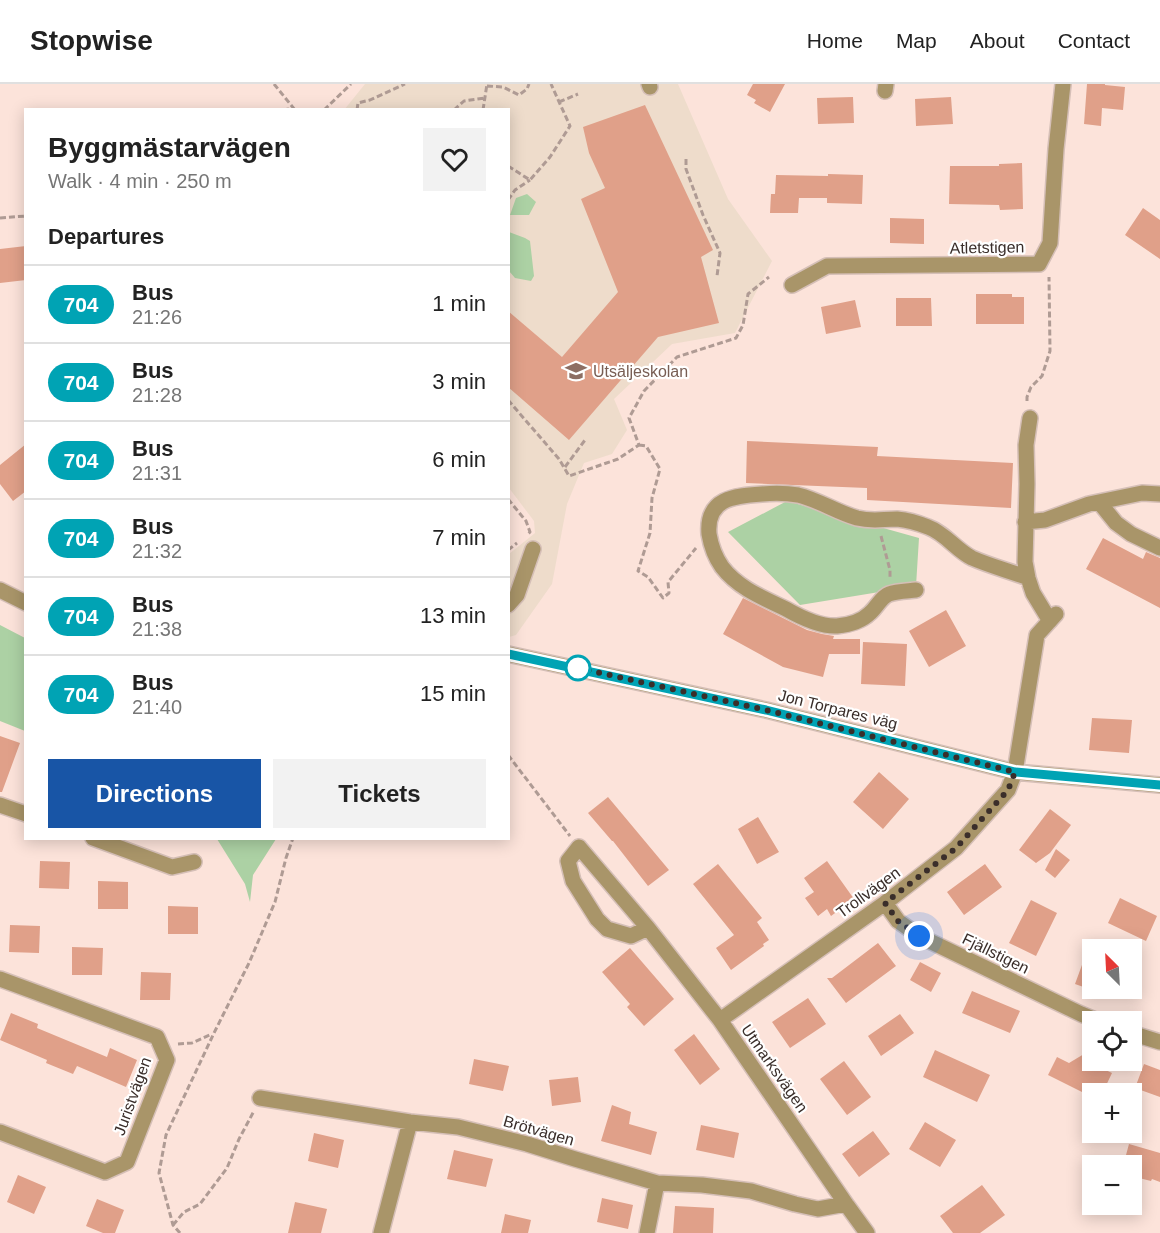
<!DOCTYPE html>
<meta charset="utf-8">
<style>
:root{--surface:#fff;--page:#f2f2f2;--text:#222;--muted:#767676;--line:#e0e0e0;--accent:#1855a6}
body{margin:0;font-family:Arial,sans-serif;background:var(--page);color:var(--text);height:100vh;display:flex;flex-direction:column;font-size:22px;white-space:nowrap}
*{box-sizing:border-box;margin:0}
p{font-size:20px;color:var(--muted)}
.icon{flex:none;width:33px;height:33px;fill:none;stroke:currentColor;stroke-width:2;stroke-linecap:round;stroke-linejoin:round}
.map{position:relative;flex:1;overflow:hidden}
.sheet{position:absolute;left:24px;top:24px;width:486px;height:732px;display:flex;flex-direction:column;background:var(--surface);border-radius:0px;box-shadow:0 3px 15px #0003}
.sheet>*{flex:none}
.badge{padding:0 12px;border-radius:20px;font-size:21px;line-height:39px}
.needle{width:39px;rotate:336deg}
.tools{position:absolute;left:1082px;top:855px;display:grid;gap:12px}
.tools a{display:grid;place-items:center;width:60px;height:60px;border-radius:0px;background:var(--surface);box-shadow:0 3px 15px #0003;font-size:30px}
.you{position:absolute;width:30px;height:30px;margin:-15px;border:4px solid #fff;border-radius:50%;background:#1a73e8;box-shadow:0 0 0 9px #1a73e833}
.map>.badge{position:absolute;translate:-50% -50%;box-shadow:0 0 0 3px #fff}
h2{padding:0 24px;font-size:22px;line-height:54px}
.round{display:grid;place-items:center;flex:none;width:63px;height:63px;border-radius:0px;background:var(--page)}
.headline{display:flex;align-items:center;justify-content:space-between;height:102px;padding:0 24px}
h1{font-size:28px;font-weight:700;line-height:45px}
.button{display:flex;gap:12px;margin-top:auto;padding:12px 24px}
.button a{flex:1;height:69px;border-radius:0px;background:var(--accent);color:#fff;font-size:24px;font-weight:700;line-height:69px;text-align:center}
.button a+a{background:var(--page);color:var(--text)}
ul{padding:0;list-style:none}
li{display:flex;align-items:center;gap:18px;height:78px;padding:0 24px;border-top:2px solid var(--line)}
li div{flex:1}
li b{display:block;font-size:22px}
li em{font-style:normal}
li .badge{min-width:66px;font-weight:700;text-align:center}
header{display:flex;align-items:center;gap:36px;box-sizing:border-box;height:84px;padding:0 30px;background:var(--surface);border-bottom:2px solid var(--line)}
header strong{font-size:28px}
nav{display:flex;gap:33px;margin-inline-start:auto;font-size:21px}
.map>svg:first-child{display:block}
.education{fill:#eedccb}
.green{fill:#acd1a4}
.building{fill:#e0a089}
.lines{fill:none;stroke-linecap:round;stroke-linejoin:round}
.minor-casing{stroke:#d5bfb7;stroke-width:18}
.path{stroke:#af9b94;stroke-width:3;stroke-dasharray:6 3;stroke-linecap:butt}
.minor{stroke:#a99569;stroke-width:15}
.line-casing{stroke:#fff;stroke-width:14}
.line{stroke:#00a3b4;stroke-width:9}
.walk{stroke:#3a2e2a;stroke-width:6;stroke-dasharray:0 10.8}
.stop-dot{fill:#fff;stroke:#00a3b4;stroke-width:3}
.labels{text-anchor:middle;stroke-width:4.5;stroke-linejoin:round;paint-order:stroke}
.street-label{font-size:16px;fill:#3a2e2a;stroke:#fff}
.education-label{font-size:16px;fill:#785e54;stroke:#fff;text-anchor:start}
</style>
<header>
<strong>Stopwise</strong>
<nav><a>Home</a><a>Map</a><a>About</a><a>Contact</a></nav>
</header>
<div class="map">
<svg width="1160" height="1149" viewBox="0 0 1160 1149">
<rect width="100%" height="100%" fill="#fce3da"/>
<!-- education -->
<path class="education" d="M365 0H678L728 115 772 177 735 249 672 260 614 315 627 346 612 370 584 379 567 420 552 500 516 551 509 553V470L535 449 534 437 509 404 508 26H344Z"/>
<!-- green -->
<path class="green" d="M527 110 536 118 529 131H510L516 114Z
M509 148 525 154 530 157 534 192 531 197 515 194 509 187Z
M787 417 919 454 916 502 800 521 728 448Z
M0 541 25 554V647L0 637Z
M217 755H276L253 791 250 818 245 800Z"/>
<!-- building -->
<path class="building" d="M753 0H785L770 28 754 19 756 16 747 11Z
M1087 0H1105V1L1125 3 1123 26 1102 24 1101 42 1084 40Z
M853 13 854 39 818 40 817 14Z
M951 13 953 40 916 42 915 15Z
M645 21 713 166 701 173 719 239 658 253 569 356 508 303V227L562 273 618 208 581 115 605 104 589 69 583 43Z
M1022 79 1023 125 1000 126 999 121 949 120 950 82H999V80Z
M828 90 863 91 862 120 827 119V114H799L798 129H770L771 110H775L776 91 828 92Z
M1143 124 1160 136V175L1125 151Z
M890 134 924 135V160L890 159Z
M26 162V196L0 199V165Z
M976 210H1012V213H1024V240H976Z
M896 214H931L932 242H896Z
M855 216 861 243 826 250 821 223Z
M747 357 878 363 877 372 1013 379 1011 424 867 416V404L746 399Z
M26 360V407L13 417 0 400V381Z
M1103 454 1143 475 1146 468 1160 474V524L1086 485Z
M743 514 807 546 822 550 834 552 833 555H860V570H829L823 593 783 583 723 550Z
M946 526 966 562 929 583 909 547Z
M863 558 907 560 905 602 861 600Z
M1092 634 1132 636 1129 669 1089 666Z
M0 652 20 659 2 708H0Z
M879 688 909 715 883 745 853 718Z
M608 713 669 786 648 802 613 757H612L588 729Z
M1050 725 1071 741 1050 769 1036 779 1019 766Z
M758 733 779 768 757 780 738 745Z
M1056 765 1070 776 1055 794 1045 786Z
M40 777 70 778 69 805 39 804Z
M827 777 854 815 831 832 827 825 818 832 805 814 814 808 804 794Z
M718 780 762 834 757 838 769 856 763 860 764 862 731 886 716 864 734 851 693 800Z
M985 780 1002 803 964 831 947 808Z
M98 797 128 798V825H98Z
M1120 814 1157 832 1146 857 1108 839Z
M1031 816 1057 829 1036 872 1009 859Z
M168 822 198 823V850H168Z
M10 841 40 842 39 869 9 868Z
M878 859 896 882 846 919 827 894H832Z
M1090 859 1092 860V906L1075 900Z
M72 863 103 864 102 891H72Z
M630 864 674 915 644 942 627 923 630 920 602 888Z
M920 878 941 889 931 908 910 896Z
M141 888 171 889 170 916H140Z
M972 907 1020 927 1010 949 962 929Z
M808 914 826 940 790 964 772 938Z
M11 929 38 940 37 944 107 973 110 964 137 976 126 1003 77 982 73 990 46 979 47 976 0 956Z
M900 930 914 949 881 972 868 952Z
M694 950 720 985 700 1001 674 966Z
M935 966 990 991 977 1018 923 993Z
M1084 970 1092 974V976H1094L1095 981 1112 989 1102 1010H1086L1048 991 1057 973 1069 979Z
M474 975 509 982 503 1007 469 1000Z
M844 977 871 1013 847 1031 820 995Z
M1144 980 1160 986V1013L1135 1004Z
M578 993 581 1018 552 1022 549 996Z
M612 1021 631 1028 629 1040 657 1048 651 1071 601 1057Z
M925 1038 956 1056 940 1083 909 1065Z
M701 1041 739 1049 734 1074 696 1066Z
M873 1047 890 1070 859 1093 842 1070Z
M314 1049 344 1056 338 1084 308 1077Z
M1129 1060 1160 1069V1098L1152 1095 1151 1097 1131 1092V1082H1123Z
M454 1066 493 1075 486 1103 447 1095Z
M18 1091 46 1103 34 1130 7 1118Z
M982 1101 1005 1131 980 1149H953L940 1132Z
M602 1114 633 1121 628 1145 597 1138Z
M97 1115 124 1126 115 1149H103L86 1142Z
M295 1118 327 1125 321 1149H288Z
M675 1122 714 1124 713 1149H673Z
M505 1130 531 1136 528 1149H501Z"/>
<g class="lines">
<defs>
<path id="minor" d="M649 0 650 3
M885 7 886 0
M792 201 827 182 1039 180 1050 159 1056 65 1063 0
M1030 334 1026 361 1027 400 1025 478 1028 494 1033 509 1050 537
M1099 418 1116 439 1131 450 1160 464
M1025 438 1045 436 1089 420 1142 409 1160 410
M0 506 26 519
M916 506C908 507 897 507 889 510 881 513 877 523 870 529 862 537 848 541 837 542 820 543 800 533 786 525 763 514 738 504 722 483 715 473 711 462 709 450 706 414 734 412 762 410 774 409 786 409 798 411 819 416 836 428 857 434 873 438 882 435 897 435 908 436 918 439 928 443 945 449 956 466 972 474 990 482 1010 487 1028 494
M508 521 517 511 533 465
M508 570 766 626 1015 688 1160 701
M0 721 26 730
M93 754 172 783 194 778
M885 819 898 837 919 852 1081 930 1100 938
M648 844 631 852 607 845 597 835 573 797 568 777 579 763 648 844 720 936 846 1120 867 1149
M0 895 157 953 167 976 127 1078 105 1088 0 1048
M720 936 885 819 956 764 1008 706 1015 688 1037 551 1056 530
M1131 949 1160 958
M260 1014 410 1038 458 1043 527 1060 575 1075 657 1099 702 1101 751 1107 795 1120 818 1125 846 1120
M381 1149 410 1038
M647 1149 657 1099"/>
</defs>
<!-- minor casing -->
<use href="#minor" class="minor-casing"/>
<!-- path -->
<path class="path" d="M274 0 295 26
M487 2 503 3 519 11 527 5 529 0
M559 18 578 10
M283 26 294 24
M324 26 351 0
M357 26 358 19 370 16 405 0
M454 26 464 17 485 14
M483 26 487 0
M686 75V85L703 131 720 169 717 192
M508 82 530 96 550 73 570 42 551 0
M508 116 515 106 530 96
M0 134 26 132
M508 316 559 375 569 392 618 375 639 361 629 334 644 307 677 273 736 254 743 241 748 210 769 193
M1027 317V313L1031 303 1042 292 1050 267 1049 193
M639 361 646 362 660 385 652 414 650 449 638 487 648 493 663 514 669 509 668 498 696 464
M565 383 585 356
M508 415 526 437 530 448 528 450
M881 452 890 486V493
M508 466 517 459
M508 671 570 752
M178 960 192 959 212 950
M173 1141 184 1128 200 1120 227 1084 239 1055 254 1027
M180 1149 173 1141 159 1089 166 1051 214 949 249 879 275 818 286 774 293 754"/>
<!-- minor -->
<use href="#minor" class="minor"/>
</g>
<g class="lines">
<defs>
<path id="line" d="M508 570 766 626 1015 688 1160 701"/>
</defs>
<!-- line casing -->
<use href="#line" class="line-casing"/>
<!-- line -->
<use href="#line" class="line"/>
<!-- walk -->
<path class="walk" d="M578 584 766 626 1015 688 1008 706 956 764 885 819 898 837 919 852"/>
</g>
<!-- icons -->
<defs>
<symbol id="school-bare" viewBox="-9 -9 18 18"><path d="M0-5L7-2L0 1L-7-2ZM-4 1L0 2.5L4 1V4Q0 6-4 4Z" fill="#8d6e63" stroke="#fff" stroke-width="2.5" paint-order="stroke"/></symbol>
</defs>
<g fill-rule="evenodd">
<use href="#school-bare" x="561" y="272" width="30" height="30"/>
</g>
<!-- markers -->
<circle class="stop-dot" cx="578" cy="584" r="12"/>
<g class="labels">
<!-- street labels -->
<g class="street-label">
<text transform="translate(987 163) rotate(-1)" y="6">Atletstigen</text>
<text transform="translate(838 625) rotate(14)" y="6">Jon Torpares väg</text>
<text transform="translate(868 808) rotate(-36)" y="6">Trollvägen</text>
<text transform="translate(996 869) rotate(26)" y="6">Fjällstigen</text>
<text transform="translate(775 984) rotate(55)" y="6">Utmarksvägen</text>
<text transform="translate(132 1012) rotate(-70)" y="6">Juristvägen</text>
<text transform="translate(539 1046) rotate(16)" y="6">Brötvägen</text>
</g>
<!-- education labels -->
<g class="education-label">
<text x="593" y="293">Utsäljeskolan</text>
</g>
</g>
</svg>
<div class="tools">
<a><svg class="needle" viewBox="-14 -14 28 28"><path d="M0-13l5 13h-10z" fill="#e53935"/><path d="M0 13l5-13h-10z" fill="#767676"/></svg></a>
<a><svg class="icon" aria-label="locate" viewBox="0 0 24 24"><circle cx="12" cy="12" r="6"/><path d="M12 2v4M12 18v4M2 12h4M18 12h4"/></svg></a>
<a>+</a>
<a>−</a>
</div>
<div class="you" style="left:919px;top:852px"></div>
<section class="sheet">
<div class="headline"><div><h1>Byggmästarvägen</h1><p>Walk · 4 min · 250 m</p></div><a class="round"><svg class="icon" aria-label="heart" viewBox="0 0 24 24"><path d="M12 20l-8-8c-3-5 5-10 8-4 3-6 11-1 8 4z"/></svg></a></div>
<h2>Departures</h2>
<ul>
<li><span class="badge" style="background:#00a3b4;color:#fff">704</span><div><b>Bus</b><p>21:26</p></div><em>1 min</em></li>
<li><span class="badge" style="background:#00a3b4;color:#fff">704</span><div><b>Bus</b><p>21:28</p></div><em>3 min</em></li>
<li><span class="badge" style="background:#00a3b4;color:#fff">704</span><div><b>Bus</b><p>21:31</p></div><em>6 min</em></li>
<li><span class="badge" style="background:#00a3b4;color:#fff">704</span><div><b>Bus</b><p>21:32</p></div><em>7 min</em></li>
<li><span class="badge" style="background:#00a3b4;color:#fff">704</span><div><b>Bus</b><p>21:38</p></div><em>13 min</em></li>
<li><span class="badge" style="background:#00a3b4;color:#fff">704</span><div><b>Bus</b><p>21:40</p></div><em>15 min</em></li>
</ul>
<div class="button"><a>Directions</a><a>Tickets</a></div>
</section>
</div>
